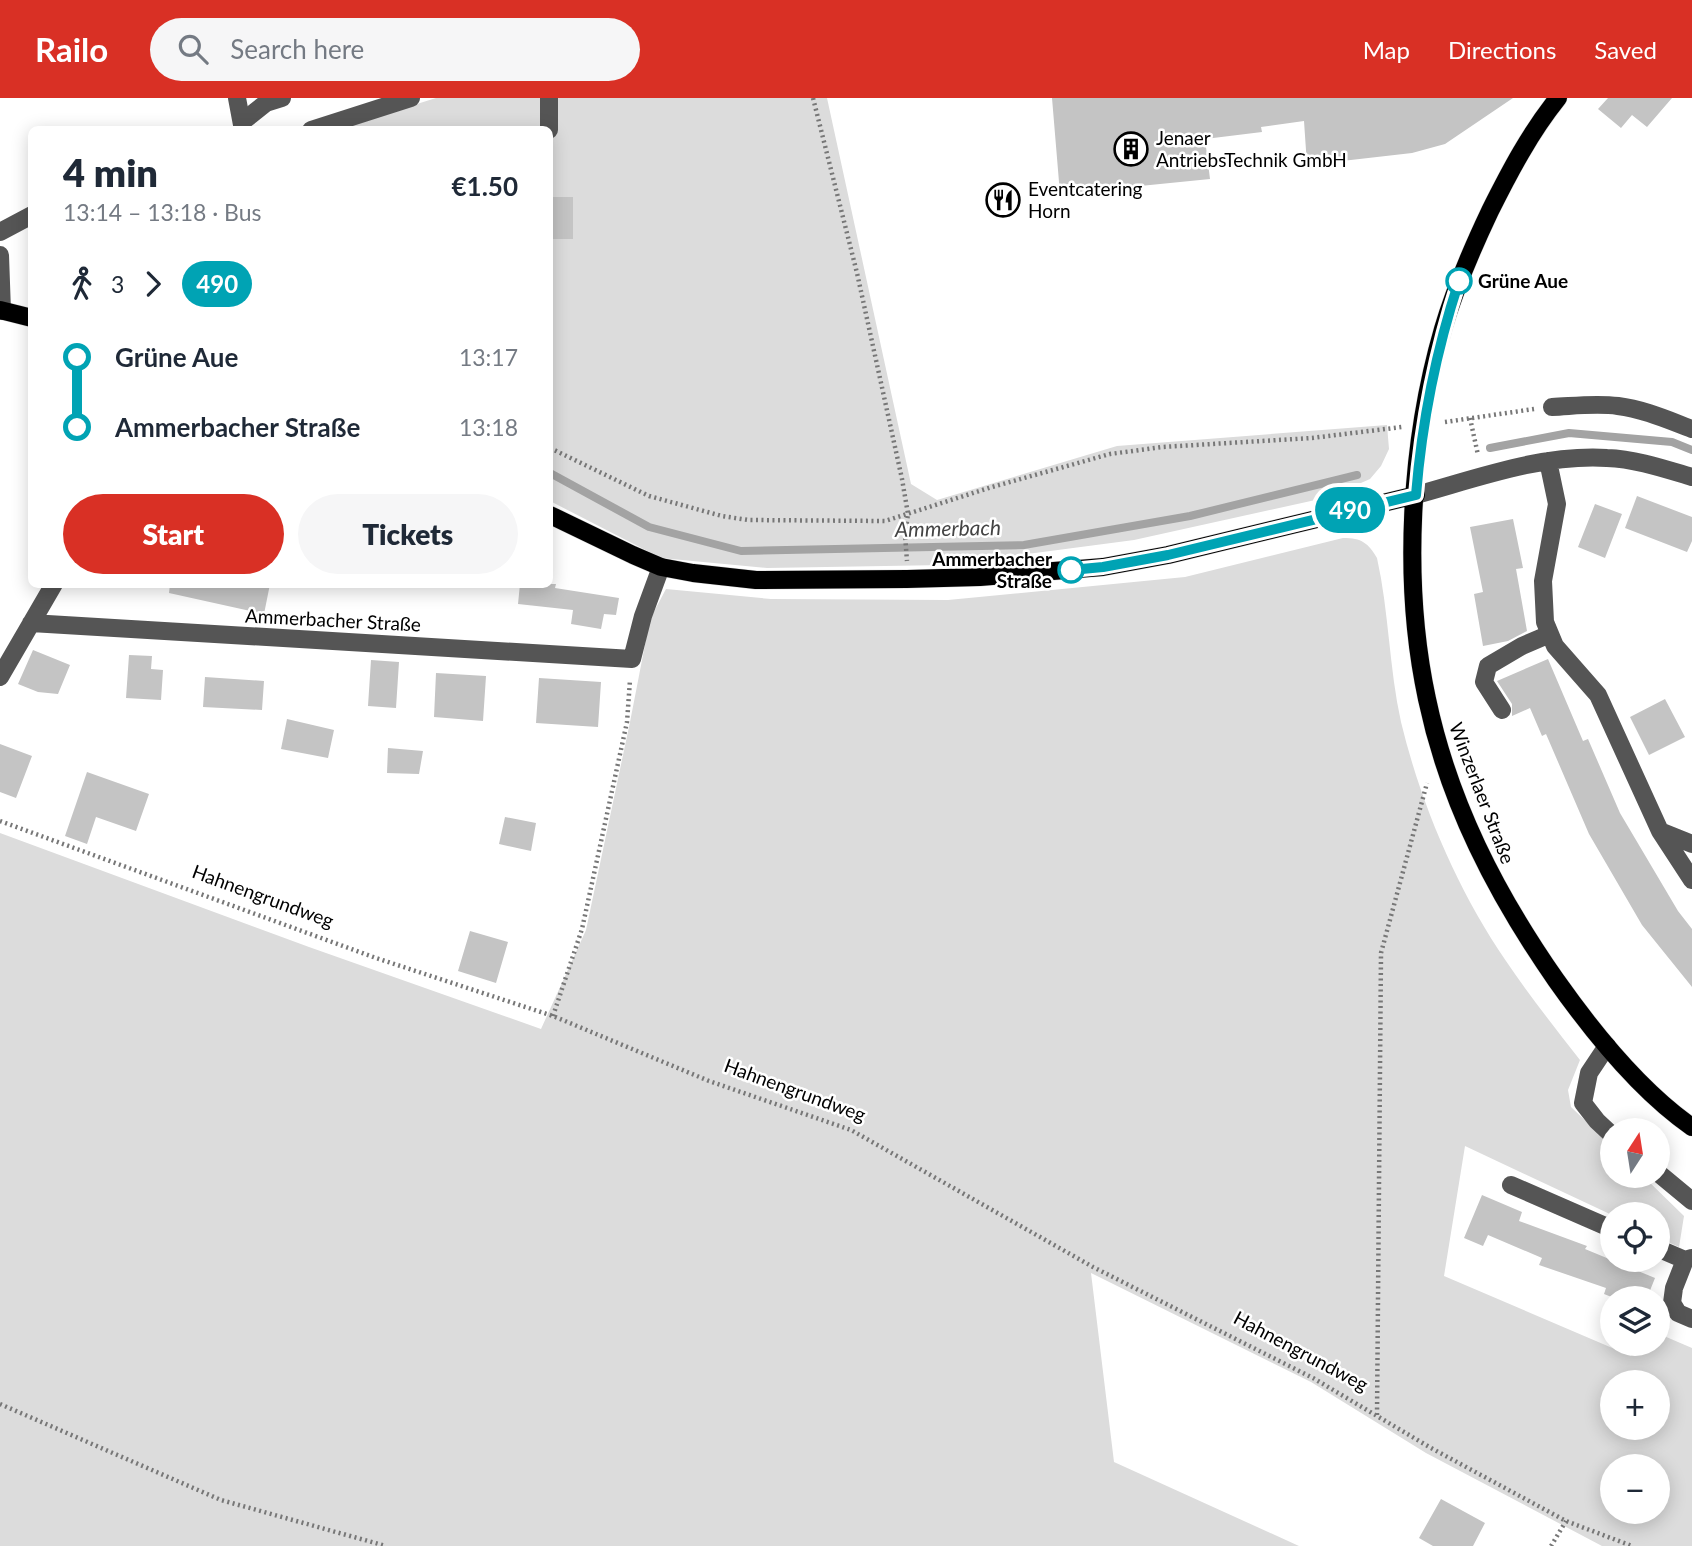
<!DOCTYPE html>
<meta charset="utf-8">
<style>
:root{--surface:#fff;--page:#f6f6f7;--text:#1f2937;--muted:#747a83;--accent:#d93025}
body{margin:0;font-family:Lato,sans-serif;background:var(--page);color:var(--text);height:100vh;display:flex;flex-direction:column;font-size:26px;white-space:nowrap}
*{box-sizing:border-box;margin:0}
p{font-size:23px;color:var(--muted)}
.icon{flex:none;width:38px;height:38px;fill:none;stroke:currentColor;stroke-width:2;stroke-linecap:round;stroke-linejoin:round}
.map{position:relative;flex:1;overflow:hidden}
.drawer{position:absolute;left:28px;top:28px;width:525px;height:462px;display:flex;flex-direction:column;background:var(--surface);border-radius:10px;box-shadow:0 4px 18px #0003}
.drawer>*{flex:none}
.badge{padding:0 14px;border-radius:23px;font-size:24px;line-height:46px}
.needle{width:46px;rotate:12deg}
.buttons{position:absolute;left:1600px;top:1020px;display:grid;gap:14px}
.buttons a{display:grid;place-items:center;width:70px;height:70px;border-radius:50%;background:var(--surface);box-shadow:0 4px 18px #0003;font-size:35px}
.map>.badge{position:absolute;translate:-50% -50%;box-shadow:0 0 0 4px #fff}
.legs{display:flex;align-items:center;gap:10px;height:77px;padding:0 35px;font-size:23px}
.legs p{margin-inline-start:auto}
.headline{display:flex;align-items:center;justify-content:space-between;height:119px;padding:0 35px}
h1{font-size:38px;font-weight:800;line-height:52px}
.primary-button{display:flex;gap:14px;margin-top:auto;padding:14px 35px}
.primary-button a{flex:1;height:80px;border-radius:42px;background:var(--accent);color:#fff;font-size:28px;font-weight:800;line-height:80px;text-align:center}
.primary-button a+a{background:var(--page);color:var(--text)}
ul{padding:0 35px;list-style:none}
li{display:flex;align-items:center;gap:24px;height:70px;font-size:26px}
li i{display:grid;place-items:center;width:10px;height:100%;margin:0 9px;background:currentColor}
li i::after{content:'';width:18px;height:18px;margin:-9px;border:5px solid;border-radius:50%;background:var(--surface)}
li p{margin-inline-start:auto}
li:first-child i{background:linear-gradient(#0000 50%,currentColor 0)}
li:last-child i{background:linear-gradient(currentColor 50%,#0000 0)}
header{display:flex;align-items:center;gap:42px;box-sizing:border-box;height:98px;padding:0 35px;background:var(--accent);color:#fff}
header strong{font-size:33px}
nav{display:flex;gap:38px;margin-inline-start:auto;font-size:24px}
.search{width:490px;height:63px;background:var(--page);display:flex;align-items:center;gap:18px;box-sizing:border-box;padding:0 24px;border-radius:38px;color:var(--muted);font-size:26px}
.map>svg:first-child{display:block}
.green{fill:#dcdcdc;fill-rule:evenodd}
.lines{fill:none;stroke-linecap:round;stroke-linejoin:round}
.stream{stroke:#a3a3a3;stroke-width:8}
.building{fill:#c4c4c4}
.major-casing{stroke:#dbdbdb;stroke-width:19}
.path{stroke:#777;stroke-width:4.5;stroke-dasharray:2 3.5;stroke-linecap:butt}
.minor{stroke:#555;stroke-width:18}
.major{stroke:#000;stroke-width:18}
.line-1-casing{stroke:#fff;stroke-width:16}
.line-1{stroke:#00a3b4;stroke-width:10}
.stop-1-dot{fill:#fff;stroke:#00a3b4;stroke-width:3.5}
.labels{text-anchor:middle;stroke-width:5;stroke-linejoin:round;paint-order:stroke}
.poi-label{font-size:19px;fill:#000;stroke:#fff;text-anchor:start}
.stop-label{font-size:19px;font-weight:bold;fill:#000;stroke:#fff;text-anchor:start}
.street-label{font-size:19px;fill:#000;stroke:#fff}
.water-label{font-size:21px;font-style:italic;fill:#444;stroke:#fff}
</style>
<header>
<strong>Railo</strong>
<div class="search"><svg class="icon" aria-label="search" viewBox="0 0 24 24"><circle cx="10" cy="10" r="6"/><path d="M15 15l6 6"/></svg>Search here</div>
<nav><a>Map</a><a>Directions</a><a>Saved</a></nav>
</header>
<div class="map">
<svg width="1692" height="1448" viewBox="0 0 1692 1448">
<rect width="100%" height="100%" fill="#fff"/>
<!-- green -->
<path class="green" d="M436 0H827L911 386 937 402 1117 348 1387 327 1389 351 1381 368 1370 381 1329 399 1134 442 944 467 767 470 661 460 550 403V32H334Z
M1343 440C1362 440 1368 445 1377 460 1389 514 1389 570 1401 624 1421 707 1458 793 1506 863 1529 897 1555 930 1580 962L1568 992 1571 1009 1612 1048V1078H1643L1684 1118 1679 1149 1657 1139V1116L1612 1117 1465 1048 1444 1178 1631 1258 1637 1246H1657V1235L1692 1250V1448H1602L1426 1355 1311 1284 1091 1175 1114 1364 1299 1448H0V735L309 849 541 931 586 832 630 624 650 521 666 491 771 501 948 502 1185 479ZM1612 1284H1657V1330H1612ZM1612 1368H1657V1414H1612Z"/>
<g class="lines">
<!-- stream -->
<path class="stream" d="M1490 350 1569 335 1672 344 1692 352
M550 375 649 429 741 453 1024 447 1190 418 1357 377"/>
</g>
<!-- building -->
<path class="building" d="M1052 0H1513L1445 46 1412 55 1307 67 1304 23 1261 29 1262 34 1205 41 1210 81 1060 96Z
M1608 0H1672L1647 29 1632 17 1621 30 1598 11Z
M550 99H573V141H550Z
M1637 398 1692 419V443L1687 454 1625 430Z
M1595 406 1622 416 1605 460 1578 449Z
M1513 421 1523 470 1516 471 1527 533 1508 543 1483 548 1474 496 1483 494 1470 429Z
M170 486H270L264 516 169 495Z
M520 486H556L555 490 619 500 616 517 604 516 601 531 571 526 573 512 518 506Z
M33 552 70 567 58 596 38 594 18 586Z
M129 557 152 558 151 571 163 572 161 602 126 600Z
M1548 561 1583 643 1588 641 1620 715 1678 813 1692 831V889L1642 827 1589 736 1546 636 1542 638 1530 610 1512 618V606L1497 583Z
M371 562 399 564 396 610 368 608Z
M436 575 486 578 483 623 434 619Z
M205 579 264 583 262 612 203 609Z
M539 580 601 584 598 629 536 625Z
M1665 601 1685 639 1649 657 1630 619Z
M287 621 334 632 328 660 281 651Z
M0 646 32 658 16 700 0 694Z
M388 650 423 653 419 676 387 675Z
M87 674 149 696 136 733 96 719 87 746 65 738Z
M505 719 536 725 531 753 499 746Z
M470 833 508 844 496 885 458 873Z
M1482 1097 1522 1114 1519 1123 1587 1148 1585 1151 1655 1180 1647 1200H1614L1604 1196 1606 1190 1539 1167 1542 1160 1488 1137 1483 1148 1464 1140Z
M1441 1401 1485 1425 1473 1448H1433L1419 1440Z"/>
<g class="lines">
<defs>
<path id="major" d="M1558 0C1530 35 1510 73 1490 113 1472 151 1455 190 1443 231 1410 345 1402 485 1427 601 1449 705 1496 796 1556 882 1592 933 1640 993 1692 1029
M0 212 32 220
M550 417 633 457 661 469 693 475 756 482 907 481 980 479 1103 469 1168 457 1416 397"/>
</defs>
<!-- major casing -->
<use href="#major" class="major-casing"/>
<!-- path -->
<path class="path" d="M813 0 857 175 902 381 908 416 905 437 907 463
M1470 320 1478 357
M1445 324 1534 311
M550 350 649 398 722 418 748 422 885 423 992 389 1110 356 1162 349 1312 340 1402 329
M0 723 376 860 553 918 709 983 851 1032 1093 1169 1313 1280 1431 1350 1566 1423 1632 1448
M553 918 582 831 627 624 630 582
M0 1306 221 1402 386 1448
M1377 1317 1381 855 1427 685
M1551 1448 1566 1423"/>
<!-- minor -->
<path class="minor" d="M237 0 243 32
M549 0V32
M242 24 266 5 282 0
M311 32 411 0
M0 134 32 117
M0 157 2 213
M1552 309C1574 308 1596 305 1618 308 1643 311 1668 322 1692 331
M1548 363 1557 406 1543 483 1545 524 1555 548 1598 597 1660 733 1692 782
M1416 397C1478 380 1542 356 1607 360 1636 361 1665 371 1692 379
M31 525 632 561 643 518 661 469
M0 579 54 486
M1502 612 1484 584 1488 568 1522 548 1550 536
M1660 733 1692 746
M1607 948 1589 975 1583 1005 1597 1023 1612 1037
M1657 1074 1692 1103
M1511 1087 1612 1131
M1657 1150 1685 1162 1692 1160
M1685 1162 1674 1190 1672 1205 1678 1215 1692 1221"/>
<!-- major -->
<use href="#major" class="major"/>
</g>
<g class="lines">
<defs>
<path id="line-1" d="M1071 472 1103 469 1168 457 1416 397C1422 323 1436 253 1459 183"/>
</defs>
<!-- line-1 casing -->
<use href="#line-1" class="line-1-casing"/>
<!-- line-1 -->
<use href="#line-1" class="line-1"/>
</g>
<!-- icons -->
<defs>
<symbol id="building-ring" viewBox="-11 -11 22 22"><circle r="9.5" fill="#fff" stroke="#000" stroke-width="1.5"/><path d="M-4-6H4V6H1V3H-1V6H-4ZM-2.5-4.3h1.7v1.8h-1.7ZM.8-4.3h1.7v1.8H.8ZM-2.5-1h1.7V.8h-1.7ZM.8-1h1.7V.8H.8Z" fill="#000"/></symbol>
<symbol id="restaurant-ring" viewBox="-11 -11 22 22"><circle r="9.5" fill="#fff" stroke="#000" stroke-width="1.5"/><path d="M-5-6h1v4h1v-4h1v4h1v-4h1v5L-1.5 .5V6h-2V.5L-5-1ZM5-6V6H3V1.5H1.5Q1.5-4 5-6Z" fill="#000"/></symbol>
</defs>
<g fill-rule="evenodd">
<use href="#building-ring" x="1112" y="32" width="38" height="38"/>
<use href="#restaurant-ring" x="984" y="83" width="38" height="38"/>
</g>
<!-- markers -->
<g class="stop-1-dot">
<circle cx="1459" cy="183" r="12"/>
<circle cx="1071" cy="472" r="12"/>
</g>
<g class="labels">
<!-- poi labels -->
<g class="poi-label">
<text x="1156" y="47">Jenaer<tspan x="1156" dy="22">AntriebsTechnik GmbH</tspan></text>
<text x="1028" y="98">Eventcatering<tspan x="1028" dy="22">Horn</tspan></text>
</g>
<!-- stop labels -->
<g class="stop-label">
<text x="1478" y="190">Grüne Aue</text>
<text x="1052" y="468" text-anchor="end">Ammerbacher<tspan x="1052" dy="22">Straße</tspan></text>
</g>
<!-- street labels -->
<g class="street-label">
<text transform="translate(333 522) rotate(3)" y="7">Ammerbacher Straße</text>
<text transform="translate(1482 695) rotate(69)" y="7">Winzerlaer Straße</text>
<text transform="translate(263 798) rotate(20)" y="7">Hahnengrundweg</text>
<text transform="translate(795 992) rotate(20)" y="7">Hahnengrundweg</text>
<text transform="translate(1301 1253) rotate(28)" y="7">Hahnengrundweg</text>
</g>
<!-- water labels -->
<g class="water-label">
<text transform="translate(948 431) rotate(-1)" y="7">Ammerbach</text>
</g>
</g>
</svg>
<div class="buttons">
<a><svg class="needle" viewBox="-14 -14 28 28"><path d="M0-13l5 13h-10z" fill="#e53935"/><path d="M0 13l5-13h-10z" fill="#747a83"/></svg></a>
<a><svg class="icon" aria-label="locate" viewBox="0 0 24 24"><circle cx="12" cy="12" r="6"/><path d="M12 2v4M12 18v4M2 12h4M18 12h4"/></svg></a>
<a><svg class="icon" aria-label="layers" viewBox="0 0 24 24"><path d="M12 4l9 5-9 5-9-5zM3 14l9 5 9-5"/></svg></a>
<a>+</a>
<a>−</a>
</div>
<b class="badge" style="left:1350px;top:412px;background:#00a3b4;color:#fff">490</b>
<section class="drawer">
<div class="headline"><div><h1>4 min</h1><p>13:14 – 13:18 · Bus</p></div><b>€1.50</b></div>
<div class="legs"><svg class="icon" aria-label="walk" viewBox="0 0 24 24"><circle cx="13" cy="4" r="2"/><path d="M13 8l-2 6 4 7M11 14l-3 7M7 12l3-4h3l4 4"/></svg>3<svg class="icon" aria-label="forward" viewBox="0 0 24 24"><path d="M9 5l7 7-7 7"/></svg><b class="badge" style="background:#00a3b4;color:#fff">490</b></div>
<ul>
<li><i style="color:#00a3b4"></i><b>Grüne Aue</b><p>13:17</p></li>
<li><i style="color:#00a3b4"></i><b>Ammerbacher Straße</b><p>13:18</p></li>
</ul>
<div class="primary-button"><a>Start</a><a>Tickets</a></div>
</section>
</div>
